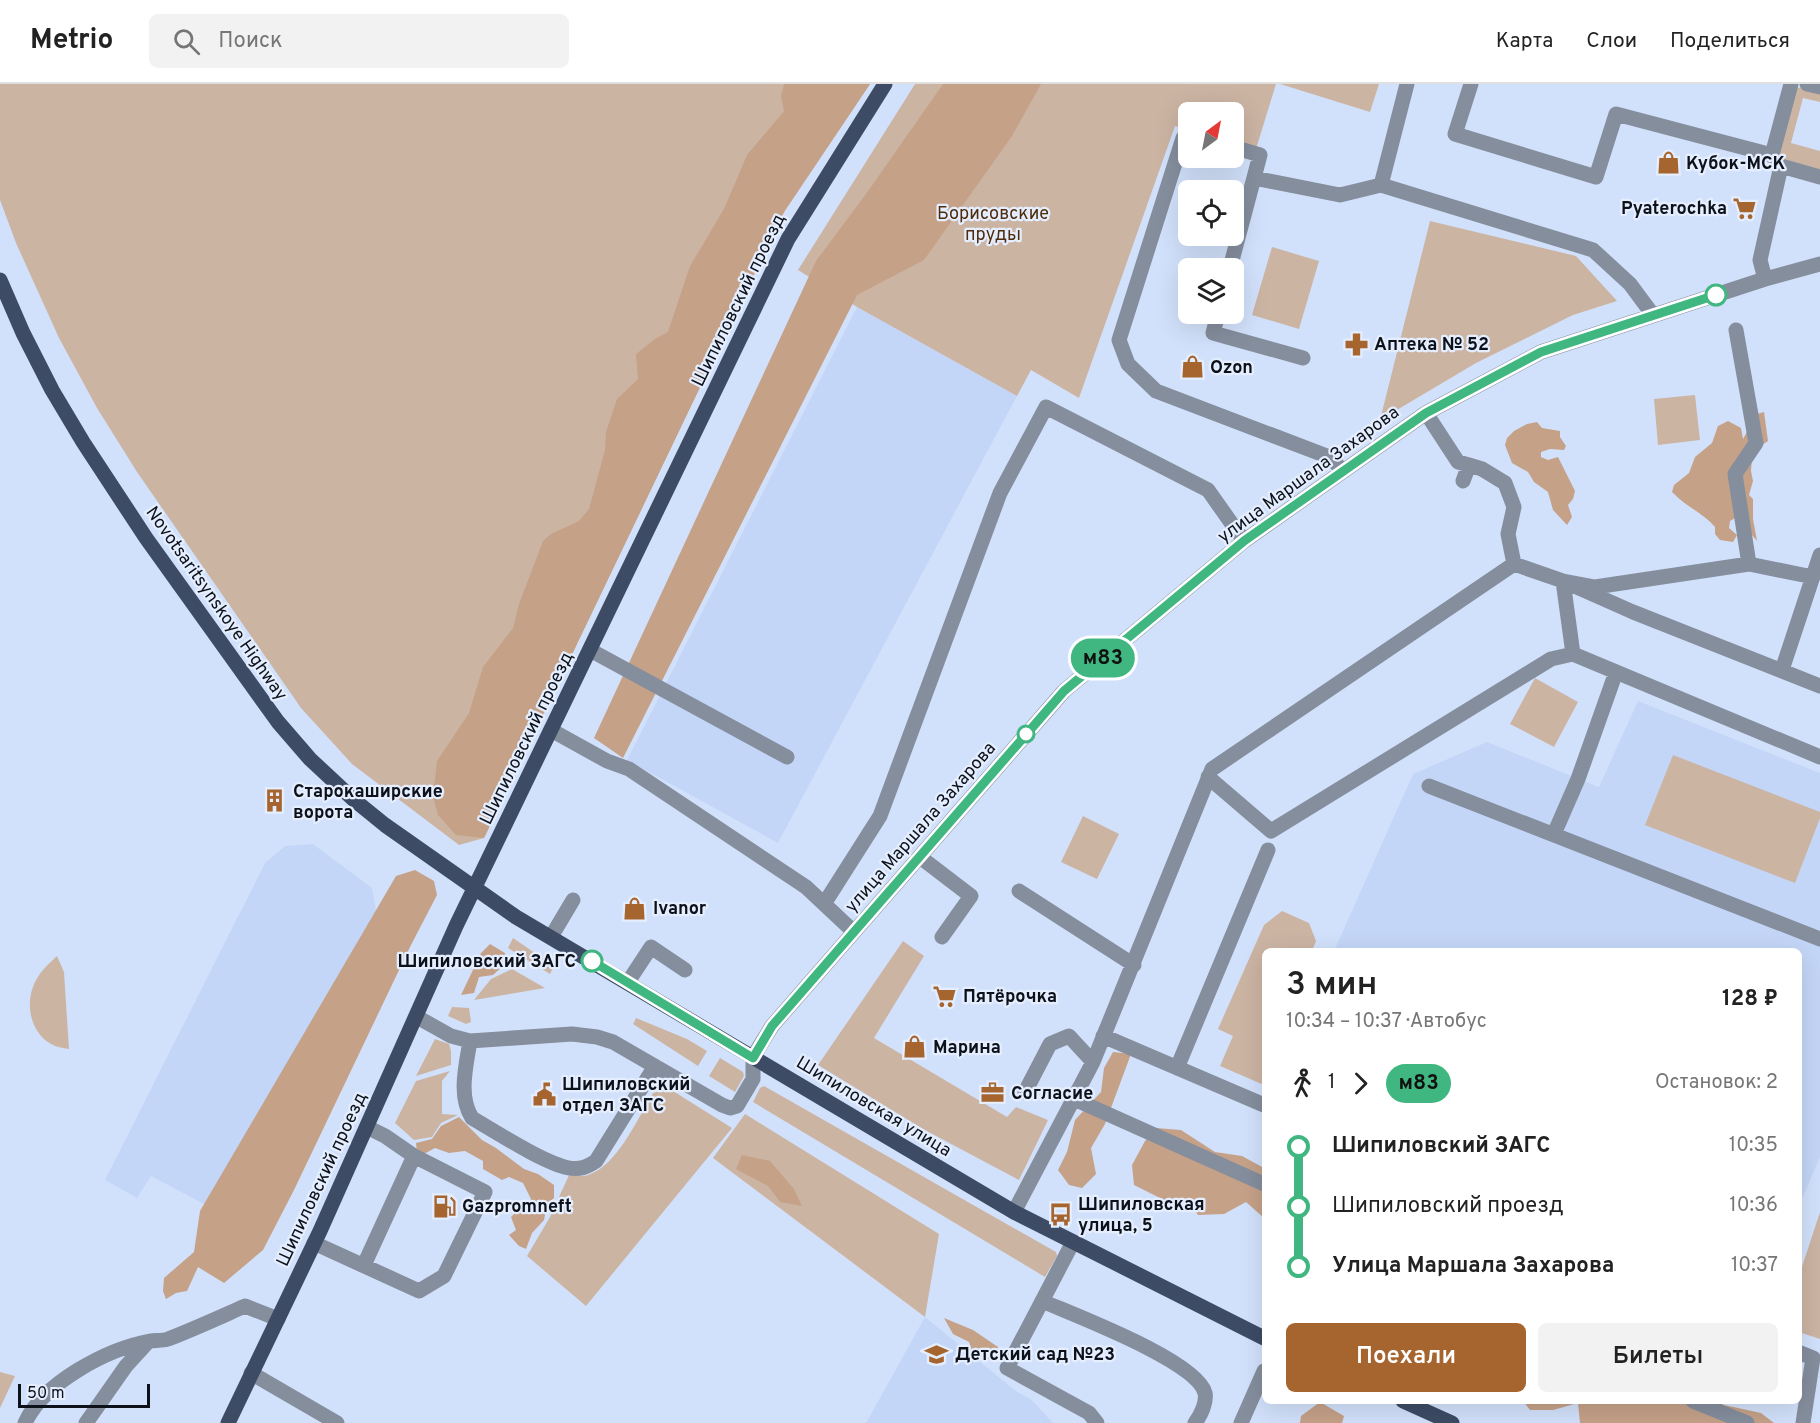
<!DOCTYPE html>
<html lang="ru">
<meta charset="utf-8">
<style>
:root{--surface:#fff;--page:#f2f2f2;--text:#222;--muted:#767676;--line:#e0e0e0;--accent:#a6652f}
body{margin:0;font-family:Overpass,sans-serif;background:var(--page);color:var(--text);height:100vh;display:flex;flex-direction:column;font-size:22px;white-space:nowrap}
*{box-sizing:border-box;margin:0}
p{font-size:20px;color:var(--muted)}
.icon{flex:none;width:33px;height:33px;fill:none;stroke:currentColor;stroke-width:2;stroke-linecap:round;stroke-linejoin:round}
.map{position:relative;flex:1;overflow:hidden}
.sheet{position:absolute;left:1262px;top:864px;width:540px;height:456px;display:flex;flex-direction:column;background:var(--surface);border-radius:9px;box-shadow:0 6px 24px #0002}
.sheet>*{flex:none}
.badge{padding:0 12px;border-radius:20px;font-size:21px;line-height:39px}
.needle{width:39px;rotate:32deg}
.buttons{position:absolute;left:1178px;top:18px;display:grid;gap:12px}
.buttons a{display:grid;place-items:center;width:66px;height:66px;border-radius:9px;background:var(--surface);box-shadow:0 6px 24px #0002;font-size:30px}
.scale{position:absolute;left:18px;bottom:15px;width:132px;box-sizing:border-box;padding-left:6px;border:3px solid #0d121a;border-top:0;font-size:16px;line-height:21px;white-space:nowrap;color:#0d121a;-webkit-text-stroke:4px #e5eefe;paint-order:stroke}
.map>.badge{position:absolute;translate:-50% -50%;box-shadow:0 0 0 3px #fff}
.legs{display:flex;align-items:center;gap:9px;height:66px;padding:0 24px;font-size:20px}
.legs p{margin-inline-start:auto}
.summary{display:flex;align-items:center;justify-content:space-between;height:102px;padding:0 24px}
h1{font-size:33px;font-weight:600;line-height:45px}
.action{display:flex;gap:12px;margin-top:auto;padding:12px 24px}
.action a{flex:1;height:69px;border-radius:9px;background:var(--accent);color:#fff;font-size:24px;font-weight:600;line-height:69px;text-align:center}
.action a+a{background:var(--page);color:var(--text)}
ul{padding:0 24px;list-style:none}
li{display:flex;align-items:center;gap:21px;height:60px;font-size:22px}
li i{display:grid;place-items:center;width:9px;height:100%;margin:0 8px;background:currentColor}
li i::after{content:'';width:15px;height:15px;margin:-8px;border:4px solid;border-radius:50%;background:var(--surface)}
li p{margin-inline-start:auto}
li:first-child i{background:linear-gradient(#0000 50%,currentColor 0)}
li:last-child i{background:linear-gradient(currentColor 50%,#0000 0)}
header{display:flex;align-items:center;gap:36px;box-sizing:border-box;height:84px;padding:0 30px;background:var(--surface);border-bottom:2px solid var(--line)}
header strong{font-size:28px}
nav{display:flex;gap:33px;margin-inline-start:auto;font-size:21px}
.search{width:420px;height:54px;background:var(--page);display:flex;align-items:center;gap:15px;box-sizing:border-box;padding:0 21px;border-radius:9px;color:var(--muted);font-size:22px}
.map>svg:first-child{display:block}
.built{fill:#c4d6f7}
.green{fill:#ccb4a3}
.forest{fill:#c5a188}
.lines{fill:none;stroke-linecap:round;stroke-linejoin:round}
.minor{stroke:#858e9d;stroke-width:15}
.major{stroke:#3d4b65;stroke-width:15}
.line-1-casing{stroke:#fff;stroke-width:14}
.line-1{stroke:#40b781;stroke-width:9}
.stop-1-dot{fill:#fff;stroke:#40b781;stroke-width:3}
.labels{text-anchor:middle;stroke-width:4.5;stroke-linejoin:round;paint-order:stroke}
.poi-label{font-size:18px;font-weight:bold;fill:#0d121a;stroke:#e5eefe;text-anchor:start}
.park-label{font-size:18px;fill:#502c0d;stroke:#e5eefe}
.street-label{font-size:18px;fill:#0d121a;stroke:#e5eefe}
.stop-label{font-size:18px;font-weight:bold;fill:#0d121a;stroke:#e5eefe;text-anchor:end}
</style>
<header>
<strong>Metrio</strong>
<div class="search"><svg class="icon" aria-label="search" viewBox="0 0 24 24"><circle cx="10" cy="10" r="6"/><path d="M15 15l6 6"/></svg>Поиск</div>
<nav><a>Карта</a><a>Слои</a><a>Поделиться</a></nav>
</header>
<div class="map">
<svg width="1820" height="1339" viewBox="0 0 1820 1339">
<rect width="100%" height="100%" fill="#d2e1fb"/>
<!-- built -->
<path class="built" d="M857 223 1017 312 778 759 627 676Z
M1638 617 1820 689V1073L1799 1122 1798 867H1334L1413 690 1487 658 1599 703Z
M313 760 372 804 380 848 251 1145 151 1092 137 1114 105 1096 265 779 285 762Z
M925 1233 1016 1307 1032 1316 1053 1339H866Z"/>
<!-- green -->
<path class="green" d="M0 0H870L784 128 484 754 459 761 352 680 301 624 137 388 97 324 59 254 16 159 0 116Z
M915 0H1276L1256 65 1233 58V28H1188V46L1175 42 1079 314 1031 286 1017 312 857 223 798 186Z
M1280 0H1379L1370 28Z
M1796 3 1820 9V18L1803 14 1791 59 1820 67V86L1783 76 1778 70Z
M1430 137 1576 172 1617 217 1573 231 1476 279 1380 336Z
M1272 163 1319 177 1299 245 1252 231Z
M1695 311 1700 356 1658 361 1654 315Z
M1535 594 1578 618 1554 663 1510 640Z
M1673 671 1820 728V734L1795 799 1645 741Z
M1083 732 1119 750 1097 795 1061 778Z
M1282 827 1309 839 1316 857 1312 867H1264V1001L1220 982 1233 952 1218 945 1264 841Z
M513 854 554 882 550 890 508 864Z
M903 857 924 872 874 954 1007 1033 1016 1023 1048 1036 1019 1096 923 1045 818 981Z
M57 872 64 888 69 965C63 964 56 963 51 960 28 947 24 914 38 893 42 885 51 878 57 872Z
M512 885 545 904 474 916 491 895Z
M452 923 469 924 471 938 466 940 448 932Z
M636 934 687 955 707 967 698 982 633 940Z
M435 955 449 960 451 967V981L416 992Z
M720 974 743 988 744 992 735 1008 709 992Z
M450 987 442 997V1030L458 1031 441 1039 432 1053 414 1056 395 1039 416 997Z
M764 1002 1056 1168 1057 1172 1045 1193 753 1018 760 1004Z
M663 1006 673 1007 732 1044 586 1222 527 1172 550 1133 569 1091C575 1091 583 1093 588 1091 617 1082 638 1034 653 1009Z
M745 1030 939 1150 925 1233 713 1074Z
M1820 1128V1255L1799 1248V1192Z
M0 1288 15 1292 0 1324Z"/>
<!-- forest -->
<path class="forest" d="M784 0H870L784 128 484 754 456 751 438 731 433 713 437 677 469 629 483 583 513 544 519 520 543 457 551 450 579 437 589 425 605 366 606 348 617 315 638 295 636 270 655 255 668 248 690 182 724 125 747 71 784 27 781 12Z
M943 0H1041L1012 52 924 176 857 211 623 674 594 654 816 177 866 110Z
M1764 328 1768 357 1762 361 1752 374 1751 387 1753 397 1749 411 1753 415V435L1757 457 1737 433 1730 437 1729 444 1737 451 1733 458 1720 456 1715 450V443C1703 429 1685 422 1672 408L1674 401 1689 389 1695 373 1712 359 1718 342 1728 337 1741 344 1743 355 1757 330Z
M1537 338 1542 344 1560 347V353L1566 362 1564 366 1550 365 1541 368V373L1548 376 1558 373 1575 407 1573 415 1568 421 1572 433 1567 441 1553 426 1548 408 1534 398 1528 388 1512 379 1505 361 1507 354 1514 347 1527 340Z
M415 786 434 797 437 811 411 861 294 1106 263 1166 224 1199 198 1183 187 1207 176 1209 166 1215 163 1207 164 1194 194 1168 200 1127 396 792Z
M490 860 505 869 504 881 493 891 479 893 474 909 461 911 481 869Z
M1113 968 1131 970 1105 1040 1091 1064 1096 1090 1082 1104 1069 1101 1058 1086 1067 1068 1075 1036 1101 1008 1104 984Z
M459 1033 482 1056 496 1064 524 1085 538 1090 554 1101V1114L547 1120 544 1136 532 1149 526 1165 519 1162 509 1151 516 1146 511 1133 518 1126H527L531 1115 523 1099 509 1093 502 1096 483 1085V1077L465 1067 449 1069 435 1064 422 1071 417 1069 416 1059 432 1055 441 1042Z
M1156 1044 1181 1046 1215 1068 1242 1072 1264 1084V1147V1134L1246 1118 1224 1130 1198 1131 1187 1115 1170 1119 1134 1101 1132 1081 1145 1057Z
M742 1071 770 1077 794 1105 802 1122 780 1118 768 1102 736 1085Z
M944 1234 973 1246 998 1263 994 1277 973 1269 969 1258 953 1250Z
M1523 1317H1718L1724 1321 1761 1329 1774 1339H1580L1578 1319 1553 1326H1530Z
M1320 1318 1344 1332 1342 1339H1300L1301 1332Z"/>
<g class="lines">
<!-- minor -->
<path class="minor" d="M1407 0 1381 101 1593 166 1630 200 1653 231
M1471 0 1455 50 1596 93 1616 30 1772 71 1781 82 1760 176 1765 195
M1807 0 1820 3
M1188 55 1183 54 1119 256 1128 280 1156 307 1332 374 1342 387
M1772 71 1791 0
M1781 82 1820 93
M1254 94 1340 111 1381 101
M1230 184 1260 71 1233 63
M1218 230 1213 249 1303 274
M1736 246 1756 359 1735 390 1749 480
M1426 329 1458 378 1469 381
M1463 397 1469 381 1482 385 1505 399 1514 423 1508 450 1514 480
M590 566 787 673
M1573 570 1820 673
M1782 586 1820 471
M551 646 607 677 629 685 806 803 854 848
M1208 693 1271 747 1551 575 1573 570 1563 497 1595 503 1749 480 1813 493
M1429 702 1820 855
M1554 750 1578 695 1616 588
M920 773 971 812 942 853
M1019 807 1134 881
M824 820 880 732 1000 409 1046 323 1208 406 1244 457
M551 853 573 816
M628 898 651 863 685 886
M417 933 451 952 470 957 572 950 597 953 613 958 722 1021 730 1024 737 1022 740 1017 753 995V973L772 942 1064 607 1244 457 1426 329 1541 268 1765 195 1820 180
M1103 952 1264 1021
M470 957C466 982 458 1012 472 1034 496 1048 544 1079 569 1084 580 1086 587 1083 596 1077L655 982
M1177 984 1268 766
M1025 1008 1050 960 1069 952 1093 978
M1074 1015 1264 1100
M1014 1128 1093 978 1212 685 1514 480 1563 497 1633 528 1820 602
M1073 1158 1007 1284 1089 1329 1097 1339
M314 1159 419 1207 444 1192 485 1108 414 1072 385 1052 367 1043
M364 1181 414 1072
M1042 1217C1074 1231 1197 1277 1205 1309 1207 1318 1201 1331 1195 1339
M1798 1268 1813 1274 1803 1339
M251 1289 337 1339
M1693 1317 1747 1339
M25 1339C43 1299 107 1265 150 1257 156 1256 162 1257 168 1255 194 1245 220 1233 245 1222L278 1235
M86 1339 126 1282 147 1259
M1241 1339 1264 1287"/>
<!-- major -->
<path class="major" d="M0 196 23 249 52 306 83 358 146 454 278 638 310 675 353 715 385 741 516 833 1014 1128 1264 1254
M1403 1317 1452 1339
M228 1339 320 1147 456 842 788 155 885 0"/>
</g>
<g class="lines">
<defs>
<path id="line-1" d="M592 877 753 974 772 942 1064 607 1244 457 1426 329 1541 268 1716 211"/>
</defs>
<!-- line-1 casing -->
<use href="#line-1" class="line-1-casing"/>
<!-- line-1 -->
<use href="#line-1" class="line-1"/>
</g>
<!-- icons -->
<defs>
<symbol id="shop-bare" viewBox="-9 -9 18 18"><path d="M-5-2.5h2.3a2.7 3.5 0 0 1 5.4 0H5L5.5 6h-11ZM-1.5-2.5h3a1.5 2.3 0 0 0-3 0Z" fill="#a6652f" stroke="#e5eefe" stroke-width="2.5" paint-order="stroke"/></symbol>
<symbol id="supermarket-bare" viewBox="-9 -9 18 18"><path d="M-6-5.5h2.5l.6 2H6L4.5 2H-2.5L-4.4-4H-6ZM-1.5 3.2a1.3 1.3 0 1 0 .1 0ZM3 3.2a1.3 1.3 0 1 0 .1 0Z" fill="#a6652f" stroke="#e5eefe" stroke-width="2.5" paint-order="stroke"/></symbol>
<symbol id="pharmacy-bare" viewBox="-9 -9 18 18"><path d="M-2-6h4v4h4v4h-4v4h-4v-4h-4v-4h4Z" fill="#a6652f" stroke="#e5eefe" stroke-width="2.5" paint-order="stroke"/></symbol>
<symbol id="building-bare" viewBox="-9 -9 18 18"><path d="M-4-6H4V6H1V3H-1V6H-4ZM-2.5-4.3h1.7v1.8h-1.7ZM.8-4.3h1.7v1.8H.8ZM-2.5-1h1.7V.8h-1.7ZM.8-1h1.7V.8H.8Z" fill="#a6652f" stroke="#e5eefe" stroke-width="2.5" paint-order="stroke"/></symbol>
<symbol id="office-bare" viewBox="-9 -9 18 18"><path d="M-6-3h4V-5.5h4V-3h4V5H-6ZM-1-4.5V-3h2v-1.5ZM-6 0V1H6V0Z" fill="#a6652f" stroke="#e5eefe" stroke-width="2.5" paint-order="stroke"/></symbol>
<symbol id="civic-bare" viewBox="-9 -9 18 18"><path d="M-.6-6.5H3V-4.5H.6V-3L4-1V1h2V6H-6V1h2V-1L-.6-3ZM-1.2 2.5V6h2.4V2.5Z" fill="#a6652f" stroke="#e5eefe" stroke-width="2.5" paint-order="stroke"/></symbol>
<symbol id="fuel-bare" viewBox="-9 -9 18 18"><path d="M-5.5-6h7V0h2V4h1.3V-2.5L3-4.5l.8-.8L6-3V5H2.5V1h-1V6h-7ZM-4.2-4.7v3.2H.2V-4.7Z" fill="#a6652f" stroke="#e5eefe" stroke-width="2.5" paint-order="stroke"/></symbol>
<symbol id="bus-bare" viewBox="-9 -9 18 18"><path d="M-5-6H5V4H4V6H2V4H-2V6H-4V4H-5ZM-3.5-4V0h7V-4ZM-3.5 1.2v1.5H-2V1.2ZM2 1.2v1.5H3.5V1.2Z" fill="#a6652f" stroke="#e5eefe" stroke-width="2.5" paint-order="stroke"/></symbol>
<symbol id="school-bare" viewBox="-9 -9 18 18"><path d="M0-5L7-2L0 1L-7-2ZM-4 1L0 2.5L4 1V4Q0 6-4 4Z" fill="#a6652f" stroke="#e5eefe" stroke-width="2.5" paint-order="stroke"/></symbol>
</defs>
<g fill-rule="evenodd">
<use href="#shop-bare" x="1652" y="62" width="33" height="33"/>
<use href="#supermarket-bare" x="1728" y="108" width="33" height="33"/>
<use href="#pharmacy-bare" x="1340" y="244" width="33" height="33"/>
<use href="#shop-bare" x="1176" y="266" width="33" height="33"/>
<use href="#building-bare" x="258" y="700" width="33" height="33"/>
<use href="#shop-bare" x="618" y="808" width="33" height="33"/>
<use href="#supermarket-bare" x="928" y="896" width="33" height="33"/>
<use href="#shop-bare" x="898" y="946" width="33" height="33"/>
<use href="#office-bare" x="976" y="992" width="33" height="33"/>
<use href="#civic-bare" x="528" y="994" width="33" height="33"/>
<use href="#fuel-bare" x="428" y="1106" width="33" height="33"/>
<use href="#bus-bare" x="1044" y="1114" width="33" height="33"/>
<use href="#school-bare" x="920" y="1254" width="33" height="33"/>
</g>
<!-- markers -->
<g class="stop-1-dot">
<circle cx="1716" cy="211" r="10"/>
<circle cx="1026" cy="650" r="8"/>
<circle cx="592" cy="877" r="10"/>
</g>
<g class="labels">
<!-- poi labels -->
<g class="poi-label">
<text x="1686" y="85">Кубок-МСК</text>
<text x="1727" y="130" text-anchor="end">Pyaterochka</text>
<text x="1374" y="266">Аптека № 52</text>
<text x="1210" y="289">Ozon</text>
<text x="293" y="713">Старокаширские<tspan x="293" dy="21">ворота</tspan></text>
<text x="653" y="830">Ivanor</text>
<text x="963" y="918">Пятёрочка</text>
<text x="933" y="969">Марина</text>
<text x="562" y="1006">Шипиловский<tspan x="562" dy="21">отдел ЗАГС</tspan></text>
<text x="1011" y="1015">Согласие</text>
<text x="1078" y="1126">Шипиловская<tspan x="1078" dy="21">улица, 5</tspan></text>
<text x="462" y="1128">Gazpromneft</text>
<text x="955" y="1276">Детский сад №23</text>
</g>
<!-- park labels -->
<g class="park-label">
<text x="993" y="135">Борисовские<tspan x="993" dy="21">пруды</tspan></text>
</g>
<!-- street labels -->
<g class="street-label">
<text transform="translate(738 216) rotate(-64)" y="6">Шипиловский проезд</text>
<text transform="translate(1308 390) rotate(-36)" y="6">улица Маршала Захарова</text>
<text transform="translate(217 519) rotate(55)" y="6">Novotsaritsynskoye Highway</text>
<text transform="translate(526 654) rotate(-64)" y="6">Шипиловский проезд</text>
<text transform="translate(920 743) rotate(-49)" y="6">улица Маршала Захарова</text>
<text transform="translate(874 1022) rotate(31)" y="6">Шипиловская улица</text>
<text transform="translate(321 1095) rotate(-65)" y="6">Шипиловский проезд</text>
</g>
<!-- stop labels -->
<g class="stop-label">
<text x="576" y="883">Шипиловский ЗАГС</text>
</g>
</g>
</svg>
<div class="buttons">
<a><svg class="needle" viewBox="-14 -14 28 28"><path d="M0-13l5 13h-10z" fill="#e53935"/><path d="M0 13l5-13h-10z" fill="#767676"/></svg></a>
<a><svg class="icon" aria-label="locate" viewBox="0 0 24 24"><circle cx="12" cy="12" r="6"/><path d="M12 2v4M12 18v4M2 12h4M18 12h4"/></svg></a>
<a><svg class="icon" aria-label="layers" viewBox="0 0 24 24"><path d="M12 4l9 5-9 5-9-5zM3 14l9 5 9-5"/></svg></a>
</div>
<div class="scale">50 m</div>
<b class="badge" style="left:1103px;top:574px;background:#40b781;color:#111">м83</b>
<section class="sheet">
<div class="summary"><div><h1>3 мин</h1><p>10:34 – 10:37 · Автобус</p></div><b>128 ₽</b></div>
<div class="legs"><svg class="icon" aria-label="walk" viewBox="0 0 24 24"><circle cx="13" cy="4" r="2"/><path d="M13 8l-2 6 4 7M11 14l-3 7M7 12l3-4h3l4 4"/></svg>1<svg class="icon" aria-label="forward" viewBox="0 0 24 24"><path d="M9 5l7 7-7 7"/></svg><b class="badge" style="background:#40b781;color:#111">м83</b><p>Остановок: 2</p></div>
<ul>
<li><i style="color:#40b781"></i><b>Шипиловский ЗАГС</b><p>10:35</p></li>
<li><i style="color:#40b781"></i><span>Шипиловский проезд</span><p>10:36</p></li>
<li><i style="color:#40b781"></i><b>Улица Маршала Захарова</b><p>10:37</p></li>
</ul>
<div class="action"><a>Поехали</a><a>Билеты</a></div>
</section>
</div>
